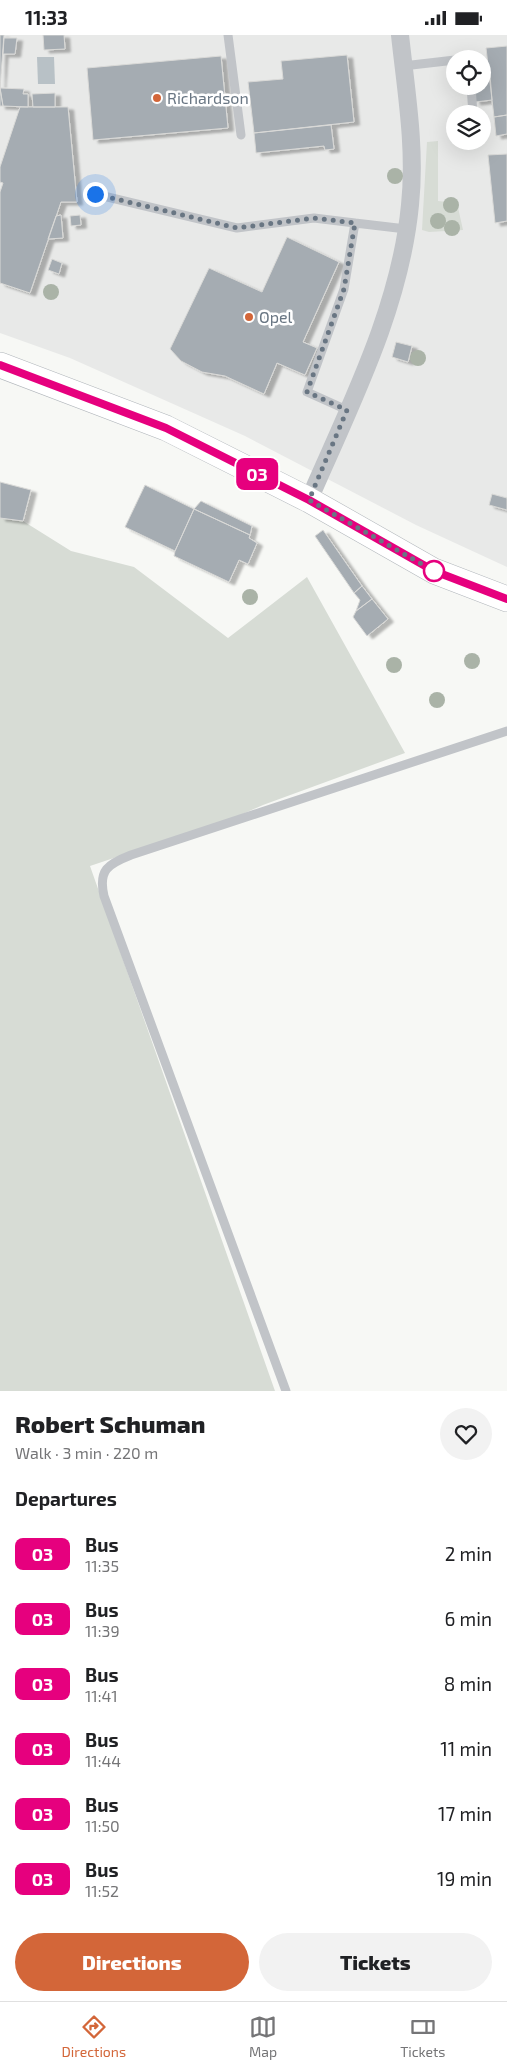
<!DOCTYPE html>
<meta charset="utf-8">
<style>
:root{--surface:#fff;--page:#f2f2f2;--text:#202124;--muted:#757577;--line:#e0e0e0;--accent:#d36639}
body{margin:0;font-family:"Exo 2",sans-serif;background:var(--page);color:var(--text);height:100vh;display:flex;flex-direction:column;font-size:19px;white-space:nowrap}
*{box-sizing:border-box;margin:0}
p{font-size:16px;color:var(--muted)}
.icon{flex:none;width:28px;height:28px;fill:none;stroke:currentColor;stroke-width:2;stroke-linecap:round;stroke-linejoin:round}
.map{position:relative;height:1356px;overflow:hidden}
.side{display:flex;flex-direction:column;background:var(--surface);flex:1}
.side>*{flex:none}
.badge{padding:0 10px;border-radius:8px;font-size:18px;line-height:32px}
.tools{position:absolute;left:446px;top:15px;display:grid;gap:10px}
.tools a{display:grid;place-items:center;width:45px;height:45px;border-radius:50%;background:var(--surface);box-shadow:0 5px 20px #0002;font-size:25px}
.you{position:absolute;width:25px;height:25px;margin:-12px;border:4px solid #fff;border-radius:50%;background:#1a73e8;box-shadow:0 0 0 8px #1a73e833}
.map>.badge{position:absolute;translate:-50% -50%;box-shadow:0 0 0 2px #fff}
h2{padding:0 15px;font-size:19px;line-height:45px}
.round{display:grid;place-items:center;flex:none;width:52px;height:52px;border-radius:26px;background:var(--page)}
.summary{display:flex;align-items:center;justify-content:space-between;height:85px;padding:0 15px}
h1{font-size:24px;font-weight:800;line-height:38px}
.button{display:flex;gap:10px;margin-top:auto;padding:10px 15px}
.button a{flex:1;height:58px;border-radius:30px;background:var(--accent);color:#fff;font-size:20px;font-weight:800;line-height:58px;text-align:center}
.button a+a{background:var(--page);color:var(--text)}
ul{padding:0;list-style:none}
li{display:flex;align-items:center;gap:15px;height:65px;padding:0 15px}
li div{flex:1}
li b{display:block;font-size:19px}
li em{font-style:normal}
li .badge{min-width:55px;font-weight:700;text-align:center}
.status{display:flex;justify-content:space-between;align-items:center;height:35px;padding:0 25px;background:var(--surface);direction:ltr}
.status svg{height:14px;fill:currentColor}
.menu{display:flex;justify-content:space-around;align-items:center;height:70px;border-top:1px solid var(--line);background:var(--surface);font-size:14px;color:var(--muted)}
.menu a{display:grid;justify-items:center;gap:2px}
.menu .selected{color:var(--accent)}
.map>svg:first-child{display:block}
.built{fill:#e8e9e8;fill-rule:evenodd}
.green{fill:#d7dcd5}
.water{fill:#b8c1c6}
.building{fill:#a5acb2;stroke:#d9d9d7;filter:url(#shadow)}
.lines{fill:none;stroke-linecap:round;stroke-linejoin:round}
.secondary-casing{stroke:#b1b6bb;stroke-width:26}
.lane{stroke:#c1c4c8;stroke-width:9}
.street{stroke:#c1c4c8;stroke-width:18}
.secondary{stroke:#fff;stroke-width:25}
.tree{fill:#aab3a7}
.line-casing{stroke:#fff;stroke-width:11}
.line{stroke:#e6007e;stroke-width:8}
.walk{stroke:#697683;stroke-width:5;stroke-dasharray:0 9}
.poi-dot{fill:#d36639;stroke:#fff;stroke-width:2}
.stop-dot{fill:#fff;stroke:#e6007e;stroke-width:2.5}
.labels{text-anchor:middle;stroke-width:5;stroke-linejoin:round;paint-order:stroke}
.poi-label{font-size:16px;fill:#697683;stroke:#fff;text-anchor:start}
</style>
<div class="status"><b>11:33</b><svg viewBox="0 0 49 12"><path d="M0 12V9h3v3zM5 12V6h3v6zM10 12V3h3v9zM15 12V0h3v12zM26 1h20v11H26zM47 4h2v5h-2z"/></svg></div>
<div class="map">
<svg width="507" height="1356" viewBox="0 0 507 1356">
<defs>
<filter id="shadow"><feDropShadow dx="5.5" dy="3" stdDeviation="1" flood-color="#0004"/></filter>
</defs>
<rect width="100%" height="100%" fill="#f7f8f5"/>
<!-- built -->
<path class="built" d="M0 0H507V532L416 490 245 401 70 323 0 298ZM455 24H482V51H455ZM455 79H482V106H455Z"/>
<!-- green -->
<path class="green" d="M438 106V166L457 168 463 195 429 197 422 195 427 107Z
M0 483 23 486 71 516 134 532 228 603 307 542 405 718 263 770 236 782 90 831 275 1356H0Z"/>
<!-- water -->
<path class="water" d="M37 22H54L55 49H38Z"/>
<!-- building -->
<path class="building" d="M0 0H4L0 53 3 71H0Z
M43 0H64L65 14 44 15Z
M4 3H17L15 19H3Z
M507 11V80L494 82 486 13Z
M347 20 354 87 254 98 248 47 283 44 281 26Z
M221 21 228 93 93 105 87 33Z
M490 40 492 65 475 67 473 51H482V41Z
M0 53 24 54 23 59H28V72L3 71Z
M55 58V72H33L32 59Z
M20 72H68L77 167H61L30 258 0 248V157L3 148 0 147V132Z
M507 80V99L496 101 494 82Z
M331 90 334 114 325 115 324 111 256 118 254 98Z
M507 119V186L495 188 488 120Z
M61 180 63 203 48 204 56 181Z
M80 180 81 190 71 191 70 181Z
M287 202 339 227 303 307 317 313 305 340 277 328 264 359 225 341 202 337 181 326 170 314 209 233 262 257Z
M52 224 62 228 59 239 48 235Z
M396 307 412 311 408 327 392 322Z
M0 447 31 455 23 486 0 483Z
M145 450 194 474 175 516 125 492Z
M492 459 507 463V475L489 470Z
M201 466 252 491 250 500 194 474Z
M194 474 250 500 249 503 257 508 248 529 239 525 229 547 174 521 175 516Z
M323 495 362 551 354 558 315 501Z
M362 551 372 564 356 576 360 565 354 558Z
M372 564 388 584 367 601 353 582 356 576Z"/>
<g class="lines">
<defs>
<path id="secondary" d="M0 330 166 393 309 465 434 536 507 564"/>
</defs>
<!-- secondary casing -->
<use href="#secondary" class="secondary-casing"/>
<!-- lane -->
<path class="lane" d="M228 0 241 100
M465 24H469
M403 31 455 25
M471 51 473 79
M95 159 237 193 314 183 355 188
M347 375 307 357 344 254 355 188 406 194
M286 1356 104 861C98 835 108 829 131 820L507 696"/>
<!-- street -->
<path class="street" d="M309 465C350 370 400 274 410 170 416 113 406 56 400 0"/>
<!-- secondary -->
<use href="#secondary" class="secondary"/>
</g>
<!-- trees -->
<g class="tree">
<circle cx="395" cy="141" r="8"/>
<circle cx="451" cy="170" r="8"/>
<circle cx="438" cy="186" r="8"/>
<circle cx="452" cy="193" r="8"/>
<circle cx="51" cy="257" r="8"/>
<circle cx="418" cy="323" r="8"/>
<circle cx="250" cy="562" r="8"/>
<circle cx="472" cy="626" r="8"/>
<circle cx="394" cy="630" r="8"/>
<circle cx="437" cy="665" r="8"/>
</g>
<g class="lines">
<defs>
<path id="line" d="M0 330 166 393 309 465 434 536 507 564"/>
</defs>
<!-- line casing -->
<use href="#line" class="line-casing"/>
<!-- line -->
<use href="#line" class="line"/>
<!-- walk -->
<path class="walk" d="M95 159 237 193 314 183 355 188 344 254 307 357 347 375 309 465 434 536"/>
</g>
<!-- markers -->
<g class="poi-dot">
<circle cx="157" cy="63" r="5"/>
<circle cx="249" cy="282" r="5"/>
</g>
<circle class="stop-dot" cx="434" cy="536" r="10"/>
<g class="labels">
<!-- poi labels -->
<g class="poi-label">
<text x="167" y="69">Richardson</text>
<text x="259" y="288">Opel</text>
</g>
</g>
</svg>
<div class="tools">
<a><svg class="icon" aria-label="locate" viewBox="0 0 24 24"><circle cx="12" cy="12" r="6"/><path d="M12 2v4M12 18v4M2 12h4M18 12h4"/></svg></a>
<a><svg class="icon" aria-label="layers" viewBox="0 0 24 24"><path d="M12 4l9 5-9 5-9-5zM3 14l9 5 9-5"/></svg></a>
</div>
<div class="you" style="left:95px;top:159px"></div>
<b class="badge" style="left:257px;top:439px;background:#e6007e;color:#fff">03</b>
</div>
<section class="side">
<div class="summary"><div><h1>Robert Schuman</h1><p>Walk · 3 min · 220 m</p></div><a class="round"><svg class="icon" aria-label="heart" viewBox="0 0 24 24"><path d="M12 20l-8-8c-3-5 5-10 8-4 3-6 11-1 8 4z"/></svg></a></div>
<h2>Departures</h2>
<ul>
<li><span class="badge" style="background:#e6007e;color:#fff">03</span><div><b>Bus</b><p>11:35</p></div><em>2 min</em></li>
<li><span class="badge" style="background:#e6007e;color:#fff">03</span><div><b>Bus</b><p>11:39</p></div><em>6 min</em></li>
<li><span class="badge" style="background:#e6007e;color:#fff">03</span><div><b>Bus</b><p>11:41</p></div><em>8 min</em></li>
<li><span class="badge" style="background:#e6007e;color:#fff">03</span><div><b>Bus</b><p>11:44</p></div><em>11 min</em></li>
<li><span class="badge" style="background:#e6007e;color:#fff">03</span><div><b>Bus</b><p>11:50</p></div><em>17 min</em></li>
<li><span class="badge" style="background:#e6007e;color:#fff">03</span><div><b>Bus</b><p>11:52</p></div><em>19 min</em></li>
</ul>
<div class="button"><a>Directions</a><a>Tickets</a></div>
</section>
<nav class="menu">
<a class="selected"><svg class="icon" aria-label="directions" viewBox="0 0 24 24"><path d="M12 3l9 9-9 9-9-9zM9 14v-3h6M13 9l2 2-2 2"/></svg>Directions</a>
<a><svg class="icon" aria-label="map" viewBox="0 0 24 24"><path d="M3 6l6-2 6 2 6-2v14l-6 2-6-2-6 2zM9 4v14M15 6v14"/></svg>Map</a>
<a><svg class="icon" aria-label="tickets" viewBox="0 0 24 24"><path d="M3 7h18v10H3zM15 7v10"/></svg>Tickets</a>
</nav>
